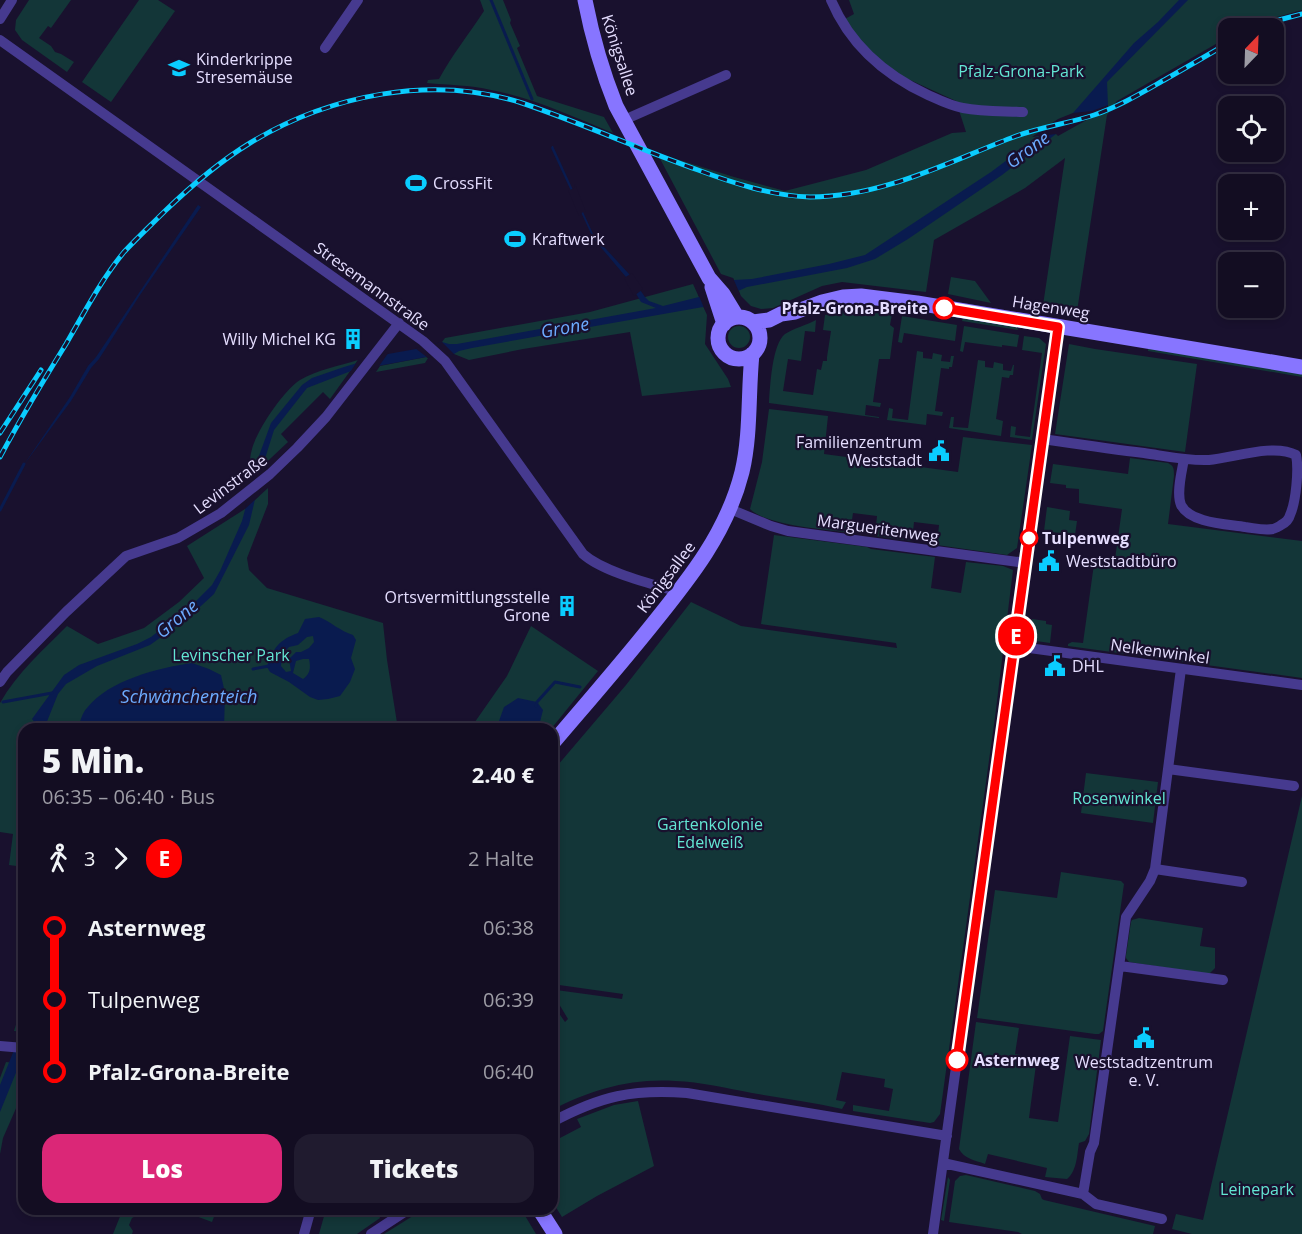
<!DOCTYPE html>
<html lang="de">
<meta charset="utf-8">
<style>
:root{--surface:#130d22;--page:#201b2f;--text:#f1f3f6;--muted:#9d9ca5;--line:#322d40;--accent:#db2777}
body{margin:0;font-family:"Open Sans",sans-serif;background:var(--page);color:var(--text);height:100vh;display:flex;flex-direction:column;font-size:22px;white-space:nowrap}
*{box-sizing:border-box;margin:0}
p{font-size:20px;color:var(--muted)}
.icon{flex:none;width:33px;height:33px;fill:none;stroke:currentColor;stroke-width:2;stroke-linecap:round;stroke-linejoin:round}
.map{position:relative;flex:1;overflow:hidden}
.drawer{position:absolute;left:18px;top:723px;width:540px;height:492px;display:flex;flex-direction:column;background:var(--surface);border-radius:18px;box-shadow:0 3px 9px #0003,0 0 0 2px var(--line)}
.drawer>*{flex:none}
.badge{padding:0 12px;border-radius:20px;font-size:21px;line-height:39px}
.needle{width:39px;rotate:23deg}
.fabs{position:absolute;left:1218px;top:18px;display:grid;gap:12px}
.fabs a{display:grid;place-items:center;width:66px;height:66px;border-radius:12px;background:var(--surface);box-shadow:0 3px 9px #0003,0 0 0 2px var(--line);font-size:30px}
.map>.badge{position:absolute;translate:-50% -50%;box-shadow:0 0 0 3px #fff}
.legs{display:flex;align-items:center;gap:9px;height:66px;padding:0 24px;font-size:20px}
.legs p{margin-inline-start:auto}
.summary{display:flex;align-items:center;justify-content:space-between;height:102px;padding:0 24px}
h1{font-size:33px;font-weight:800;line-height:45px}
.cta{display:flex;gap:12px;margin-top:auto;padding:12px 24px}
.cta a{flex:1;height:69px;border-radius:18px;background:var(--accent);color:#fff;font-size:24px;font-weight:800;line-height:69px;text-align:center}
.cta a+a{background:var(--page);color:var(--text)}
ul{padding:0 24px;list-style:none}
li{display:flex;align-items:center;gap:21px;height:72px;font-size:22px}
li i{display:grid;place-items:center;width:9px;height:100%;margin:0 8px;background:currentColor}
li i::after{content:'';width:15px;height:15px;margin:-8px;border:4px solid;border-radius:50%;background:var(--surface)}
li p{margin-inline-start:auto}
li:first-child i{background:linear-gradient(#0000 50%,currentColor 0)}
li:last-child i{background:linear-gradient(currentColor 50%,#0000 0)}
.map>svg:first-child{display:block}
.green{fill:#133638}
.water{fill:#091b4f;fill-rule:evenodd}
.pier{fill:#19112e}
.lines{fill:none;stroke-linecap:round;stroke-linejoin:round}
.stream{stroke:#091b4f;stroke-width:3}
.street{stroke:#463a8f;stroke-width:10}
.secondary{stroke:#8775ff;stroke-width:15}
.rail-casing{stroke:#0acdff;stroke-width:5}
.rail{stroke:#19112e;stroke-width:3;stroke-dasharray:9;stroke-linecap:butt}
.line-1-casing{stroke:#fff;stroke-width:14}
.line-1{stroke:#f00;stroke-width:9}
.stop-1-dot{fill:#fff;stroke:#f00;stroke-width:3}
.labels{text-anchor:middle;stroke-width:4.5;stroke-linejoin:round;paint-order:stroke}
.street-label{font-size:16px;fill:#e5deff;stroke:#19112e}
.poi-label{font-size:16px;fill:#e5deff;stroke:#19112e;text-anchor:start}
.park-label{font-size:16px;fill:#63e6d3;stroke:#19112e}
.stop-label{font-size:16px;font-weight:bold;fill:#e5deff;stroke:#19112e;text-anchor:start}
.water-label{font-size:18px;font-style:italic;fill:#6cabff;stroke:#19112e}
</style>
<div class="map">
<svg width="1302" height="1234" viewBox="0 0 1302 1234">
<rect width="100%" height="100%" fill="#19112e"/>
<!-- green -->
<path class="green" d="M29 0H71L51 28 48 26 39 38 51 46 55 52 61 54 74 62 67 72 22 40 15 30 16 20Z
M139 0H158L175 11 111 102 82 82Z
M480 0H503L511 20 510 23 520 46 517 48 537 96 604 117 613 133C574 117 533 98 491 90 470 85 448 85 427 83L428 80 439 79C452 55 469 34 484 11Z
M849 0H1302V10L1263 21 1246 28H1228V37L1117 101 1107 115 1076 318 1042 312 1065 158 1025 188 934 240 926 292 842 282 822 286 773 308 761 309 751 306 741 296 733 278 721 274 657 153 734 177 785 191 866 170 952 133 966 132 956 101 897 74 864 46 845 19 854 14Z
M951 277 975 281 991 303 948 294Z
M693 284 707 315 705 344 728 379 731 387 642 396 630 332 523 349 469 360 454 354 442 342 445 338 590 312Z
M857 310 892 314 890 325 894 328 890 359H879L873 402 881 403 880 407 866 405 865 415 879 417V418L769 403C770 387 772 344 785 334 794 328 807 325 816 320L815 332 805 331 801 361 788 359 783 391 813 395 817 369 821 370 823 361H827V357L831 331 823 330 825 315 843 311Z
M902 316 957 325 955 341 904 333 902 343 898 342Z
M963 318 1017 327 1018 330 962 321Z
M728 337a11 11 0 1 1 22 0a11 11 0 1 1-22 0Z
M964 326 1019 335 1017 347 1002 345V347L965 342 963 352 960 351Z
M1024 336 1039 338 1046 344 1032 440 1010 437 1011 426 1016 427 1015 435 1030 437 1042 353 1022 350Z
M1069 344 1095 349 1197 364 1185 452 1055 434Z
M1148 348 1302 374V377L1148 351Z
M917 351 923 352V358L932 359 933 353 942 355 941 361 950 362 951 356H954L952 367H949V369L941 368 935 411 943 412 942 416 927 414 926 425 887 420 889 408 893 409 892 418 908 420Z
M426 357 428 358 425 363 376 372 380 366Z
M358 360 330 399 323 392 281 434 288 442 255 473 249 468C250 462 250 455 252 449 257 430 283 391 300 380 317 370 339 366 358 360Z
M978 360 985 361V367L993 368 994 362 1003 364V370L1011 371 1013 365H1014L1013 375H1010L1009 378 1002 377 996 419 1003 421 1001 436 949 428 951 417H954L953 427 968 428Z
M769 409 828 416 824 454 958 472 963 437 1032 445 1017 548 1007 555 937 545 939 525 914 522 912 541 875 536 877 516 853 513 850 533C825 529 767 526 750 509L762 462Z
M1130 458 1168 463C1174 466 1174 469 1174 476L1168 524 1302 541V678L1068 646V644L1072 642 1083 643 1094 564 1114 566 1122 509 1079 503V489L1066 488V485L1050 483 1053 464 1128 474Z
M268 488V504L247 558 249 570 267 588 383 623 387 660 398 729H24V867L9 865 13 834 0 832V703C17 673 43 650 67 626L98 644 144 628 179 602 204 578 187 546 245 509Z
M1047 507 1070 511 1069 520 1077 521 1075 535 1044 531Z
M774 535 867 547 871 549 935 557 931 588 961 593 966 562 1003 566 1013 570 995 717 940 1114 934 1122 930 1123 853 1111V1105L889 1111 893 1089 884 1087 885 1079 842 1072 836 1100 846 1102 842 1109C812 1102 782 1098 752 1093 726 1088 701 1082 675 1081 631 1078 590 1090 552 1110V997L556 1009 565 1022 568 1019 559 1004 556 990 622 999 623 994 552 984V772L626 685 691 602 741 626 897 648 896 643 761 624Z
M1032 619 1046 621V624L1052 625 1050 643 1036 641 1030 638V633Z
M531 626 598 671 551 729H470L507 676Z
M1086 773 1158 782 1153 823 1081 813Z
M1302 796V1234H1192L1172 1229 1176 1214 1203 1220Z
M1061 872 1121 881 1124 884 1103 1031 1099 1034H1095L977 1018 995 890 1057 898Z
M1139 918 1203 928 1200 946 1215 948V968L1210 973 1207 974 1129 962 1126 958V955L1131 922 1132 920Z
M24 999V1032L14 1031Z
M976 1022 1019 1028 1015 1054 1037 1057 1029 1118 1058 1122 1070 1036 1101 1040 1089 1134 1085 1141 1079 1143C1077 1155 1077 1171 1067 1179L1045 1177 1047 1168 988 1154 985 1164C975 1160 964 1159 959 1149Z
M6 1062 24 1064V1096L17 1106 3 1138 0 1154V1078Z
M638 1101 654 1166 597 1196 562 1217 552 1201V1132L555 1130 560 1138 581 1127 577 1119 614 1105Z
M966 1175 1035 1191 1040 1194 1042 1199 1044 1200 1155 1226 1153 1234H1022L1018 1232 949 1222 955 1181 960 1176Z
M948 1177 950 1180 944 1221 941 1220Z
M123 1209H142V1217L138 1215 132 1218 129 1225 133 1231 132 1234H113Z
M186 1209H217L212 1222 185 1212Z
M326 1209H377L380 1218 357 1234H319Z
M424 1209H521L536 1234H384Z"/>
<!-- water -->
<path class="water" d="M1179 0H1188L1107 82 1108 105 1056 134 1002 175 908 239 875 259 847 268 747 287 703 307 472 348 459 351 454 354 426 357 351 371 307 388 274 430 263 465 249 525 214 594 189 617 150 645 97 666 66 684 58 694 44 729H36L37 725 32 719 64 675 79 665 137 644 151 637 189 608 212 585 220 571 242 521 255 473 256 464 271 423 302 385 312 378 344 367 388 354 416 349 442 342 449 344H457L656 308 641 302 626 277 593 238 551 148 552 146H553L594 236 629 274 645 297 649 301 663 306 699 297 734 280 752 279 829 264 865 255 991 172 1039 136 1073 113 1134 43 1158 22Z
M198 205 201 207 140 295 99 359 91 368 71 401 23 466 70 397 88 366 96 357Z
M319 617C331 622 340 631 353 635L356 640 351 658 355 669 350 682 340 696 328 699 318 700 310 697 289 682 270 672 267 667C273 648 279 640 298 633L305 619ZM307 637 313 636 314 642 309 648 301 652H296L289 659 291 671 286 672 281 666 282 655 289 647 298 645ZM303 659H309C311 668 310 674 303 679L293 673 296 661Z
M192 663 209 669 221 675 225 693 224 729H78C80 722 82 713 87 708 109 680 158 668 192 663Z
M518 698 537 702 543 710 540 722 533 729H494L499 721 504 707Z
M24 1025V1053L0 1112V1085Z"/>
<!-- pier -->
<path class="pier" d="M1108 105V108L1058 136 1056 134 1032 137 1058 119 1073 113 1092 111Z
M575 184 586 212H583L579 216 568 190H570L574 188Z
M632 273 643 289 634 296 624 278Z
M732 278H733L740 294 705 310 698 294Z
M442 342 454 354 428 358 415 348Z
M389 352 377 369 349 374 358 360Z
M267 461 259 496 245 509 255 473Z"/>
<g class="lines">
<!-- stream -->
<path class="stream" d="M491 0 532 99
M0 510 24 464
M253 669 269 666
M3 702 52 693
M536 706 537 702 555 682 580 687"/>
<!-- street -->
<path class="street" d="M831 0C850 45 885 75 928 95 939 100 951 106 963 108 983 112 1003 111 1023 112
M0 19 12 0
M0 40 423 341 445 361 583 554C603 572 652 584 679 592
M325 48 358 0
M624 120 726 75
M1043 439C1077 444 1110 449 1144 453 1165 456 1187 461 1209 460 1233 458 1274 443 1296 455 1299 469 1296 502 1290 515 1289 519 1285 523 1281 525 1280 526 1274 529 1273 529 1264 531 1254 528 1245 527 1227 524 1190 523 1181 505 1176 493 1182 471 1184 459
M730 509 771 526 788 531 1026 563
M1014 646 1302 685
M0 682 7 672 66 612 126 556 178 538 221 513 270 474 297 448 326 417 399 323
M1168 769 1294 786
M1155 869 1242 882
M1120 966 1223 980
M0 1046 24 1048
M552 1122C601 1096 632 1089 687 1093L947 1136
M943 1163 1083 1194 1096 1204 1162 1219
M1083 1194 1090 1152 1094 1143 1126 917 1150 881 1155 869 1181 669
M304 1234 311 1209
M371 1234 409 1209
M933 1234 1058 327"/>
<!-- secondary -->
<path class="secondary" d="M585 0C592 36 602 71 616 106L709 278 723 294 737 317
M712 287 724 324
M718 338a21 21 0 1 1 42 0a21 21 0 1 1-42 0Z
M753 322 769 320 781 314 795 312 822 302 843 297 861 296 917 303 1302 367
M552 744C586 704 620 665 652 625 690 578 727 532 742 472 751 434 748 393 752 354
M539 1209 555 1234"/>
<defs>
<path id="rail" d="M1257 28 1275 21 1302 14
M0 433 41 370
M0 457C21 418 43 381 66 344 84 313 101 280 124 252 137 238 151 225 165 211 191 186 219 162 250 143 329 95 432 74 522 103 581 123 639 149 698 170 733 183 772 196 810 197 882 197 946 163 1011 138 1038 127 1067 124 1094 115 1120 106 1143 92 1166 79 1187 67 1208 55 1228 43"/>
</defs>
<!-- rail casing -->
<use href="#rail" class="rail-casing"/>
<!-- rail -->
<use href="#rail" class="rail"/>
</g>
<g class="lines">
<defs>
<path id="line-1" d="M944 308 1058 327 957 1060"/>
</defs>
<!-- line-1 casing -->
<use href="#line-1" class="line-1-casing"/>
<!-- line-1 -->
<use href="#line-1" class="line-1"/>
</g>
<!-- icons -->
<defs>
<symbol id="school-bare" viewBox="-9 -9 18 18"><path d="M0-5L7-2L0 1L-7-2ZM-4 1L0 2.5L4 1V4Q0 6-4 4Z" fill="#0acdff" stroke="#19112e" stroke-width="2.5" paint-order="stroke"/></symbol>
<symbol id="stadium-bare" viewBox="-9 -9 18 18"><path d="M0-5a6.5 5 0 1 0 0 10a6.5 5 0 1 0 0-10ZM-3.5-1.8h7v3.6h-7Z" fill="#0acdff" stroke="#19112e" stroke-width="2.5" paint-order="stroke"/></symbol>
<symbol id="building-bare" viewBox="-9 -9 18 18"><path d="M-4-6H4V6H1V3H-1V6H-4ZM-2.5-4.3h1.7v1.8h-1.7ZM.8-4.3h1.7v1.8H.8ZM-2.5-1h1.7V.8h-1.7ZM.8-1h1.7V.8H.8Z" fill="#0acdff" stroke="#19112e" stroke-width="2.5" paint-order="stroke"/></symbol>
<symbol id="civic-bare" viewBox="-9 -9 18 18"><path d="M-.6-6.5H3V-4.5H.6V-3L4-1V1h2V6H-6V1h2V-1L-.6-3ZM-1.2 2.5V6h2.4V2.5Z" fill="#0acdff" stroke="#19112e" stroke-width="2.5" paint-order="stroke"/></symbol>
</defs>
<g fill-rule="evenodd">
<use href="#school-bare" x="164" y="53" width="30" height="30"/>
<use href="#stadium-bare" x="401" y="168" width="30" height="30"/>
<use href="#stadium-bare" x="500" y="224" width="30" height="30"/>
<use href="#building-bare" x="338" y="324" width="30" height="30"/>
<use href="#civic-bare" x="924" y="436" width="30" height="30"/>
<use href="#civic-bare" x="1034" y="546" width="30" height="30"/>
<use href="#building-bare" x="552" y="591" width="30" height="30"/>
<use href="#civic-bare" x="1040" y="651" width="30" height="30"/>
<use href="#civic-bare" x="1129" y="1023" width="30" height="30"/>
</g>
<!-- markers -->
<g class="stop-1-dot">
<circle cx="944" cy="308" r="10"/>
<circle cx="1029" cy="538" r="8"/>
<circle cx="957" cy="1060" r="10"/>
</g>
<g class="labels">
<!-- street labels -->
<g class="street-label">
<text transform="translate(620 55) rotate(72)" y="6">Königsallee</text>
<text transform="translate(372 286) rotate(36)" y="6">Stresemannstraße</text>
<text transform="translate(1051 307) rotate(9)" y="6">Hagenweg</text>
<text transform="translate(230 484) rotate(-37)" y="6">Levinstraße</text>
<text transform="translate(878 528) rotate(8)" y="6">Margueritenweg</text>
<text transform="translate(666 577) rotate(-53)" y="6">Königsallee</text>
<text transform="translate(1160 651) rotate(8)" y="6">Nelkenwinkel</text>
</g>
<!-- poi labels -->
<g class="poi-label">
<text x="196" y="65">Kinderkrippe<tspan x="196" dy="18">Stresemäuse</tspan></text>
<text x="433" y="189">CrossFit</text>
<text x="532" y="245">Kraftwerk</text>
<text x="336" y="345" text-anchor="end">Willy Michel KG</text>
<text x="922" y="448" text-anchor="end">Familienzentrum<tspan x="922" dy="18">Weststadt</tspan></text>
<text x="1066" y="567">Weststadtbüro</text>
<text x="550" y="603" text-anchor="end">Ortsvermittlungsstelle<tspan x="550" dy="18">Grone</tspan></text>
<text x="1072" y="672">DHL</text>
<text x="1144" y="1068" text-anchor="middle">Weststadtzentrum<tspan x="1144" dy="18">e. V.</tspan></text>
</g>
<!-- park labels -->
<g class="park-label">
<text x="1021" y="77">Pfalz-Grona-Park</text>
<text x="231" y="661">Levinscher Park</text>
<text x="1119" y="804">Rosenwinkel</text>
<text x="710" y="830">Gartenkolonie<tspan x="710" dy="18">Edelweiß</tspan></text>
<text x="1257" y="1195">Leinepark</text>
</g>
<!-- stop labels -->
<g class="stop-label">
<text x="928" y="314" text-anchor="end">Pfalz-Grona-Breite</text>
<text x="1042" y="544">Tulpenweg</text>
<text x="974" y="1066">Asternweg</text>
</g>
<!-- water labels -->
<g class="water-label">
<text transform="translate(1028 150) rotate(-36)" y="6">Grone</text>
<text transform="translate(565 328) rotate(-10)" y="6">Grone</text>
<text transform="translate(177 619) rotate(-40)" y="6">Grone</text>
<text x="189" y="703">Schwänchenteich</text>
</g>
</g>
</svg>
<div class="fabs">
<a><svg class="needle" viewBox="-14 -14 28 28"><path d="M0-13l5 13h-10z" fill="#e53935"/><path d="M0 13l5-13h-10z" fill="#9d9ca5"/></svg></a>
<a><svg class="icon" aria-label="locate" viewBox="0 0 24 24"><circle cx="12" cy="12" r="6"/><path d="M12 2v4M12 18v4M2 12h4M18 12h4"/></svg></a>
<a>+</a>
<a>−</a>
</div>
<b class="badge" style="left:1016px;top:636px;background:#f00;color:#fff">E</b>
<section class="drawer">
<div class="summary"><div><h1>5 Min.</h1><p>06:35 – 06:40 · Bus</p></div><b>2.40 €</b></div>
<div class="legs"><svg class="icon" aria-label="walk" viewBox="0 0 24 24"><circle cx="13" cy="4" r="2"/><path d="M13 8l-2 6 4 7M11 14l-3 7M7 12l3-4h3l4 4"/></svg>3<svg class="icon" aria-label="forward" viewBox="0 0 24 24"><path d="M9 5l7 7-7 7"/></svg><b class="badge" style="background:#f00;color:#fff">E</b><p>2 Halte</p></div>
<ul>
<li><i style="color:#f00"></i><b>Asternweg</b><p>06:38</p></li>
<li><i style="color:#f00"></i><span>Tulpenweg</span><p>06:39</p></li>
<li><i style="color:#f00"></i><b>Pfalz-Grona-Breite</b><p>06:40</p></li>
</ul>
<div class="cta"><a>Los</a><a>Tickets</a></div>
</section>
</div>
